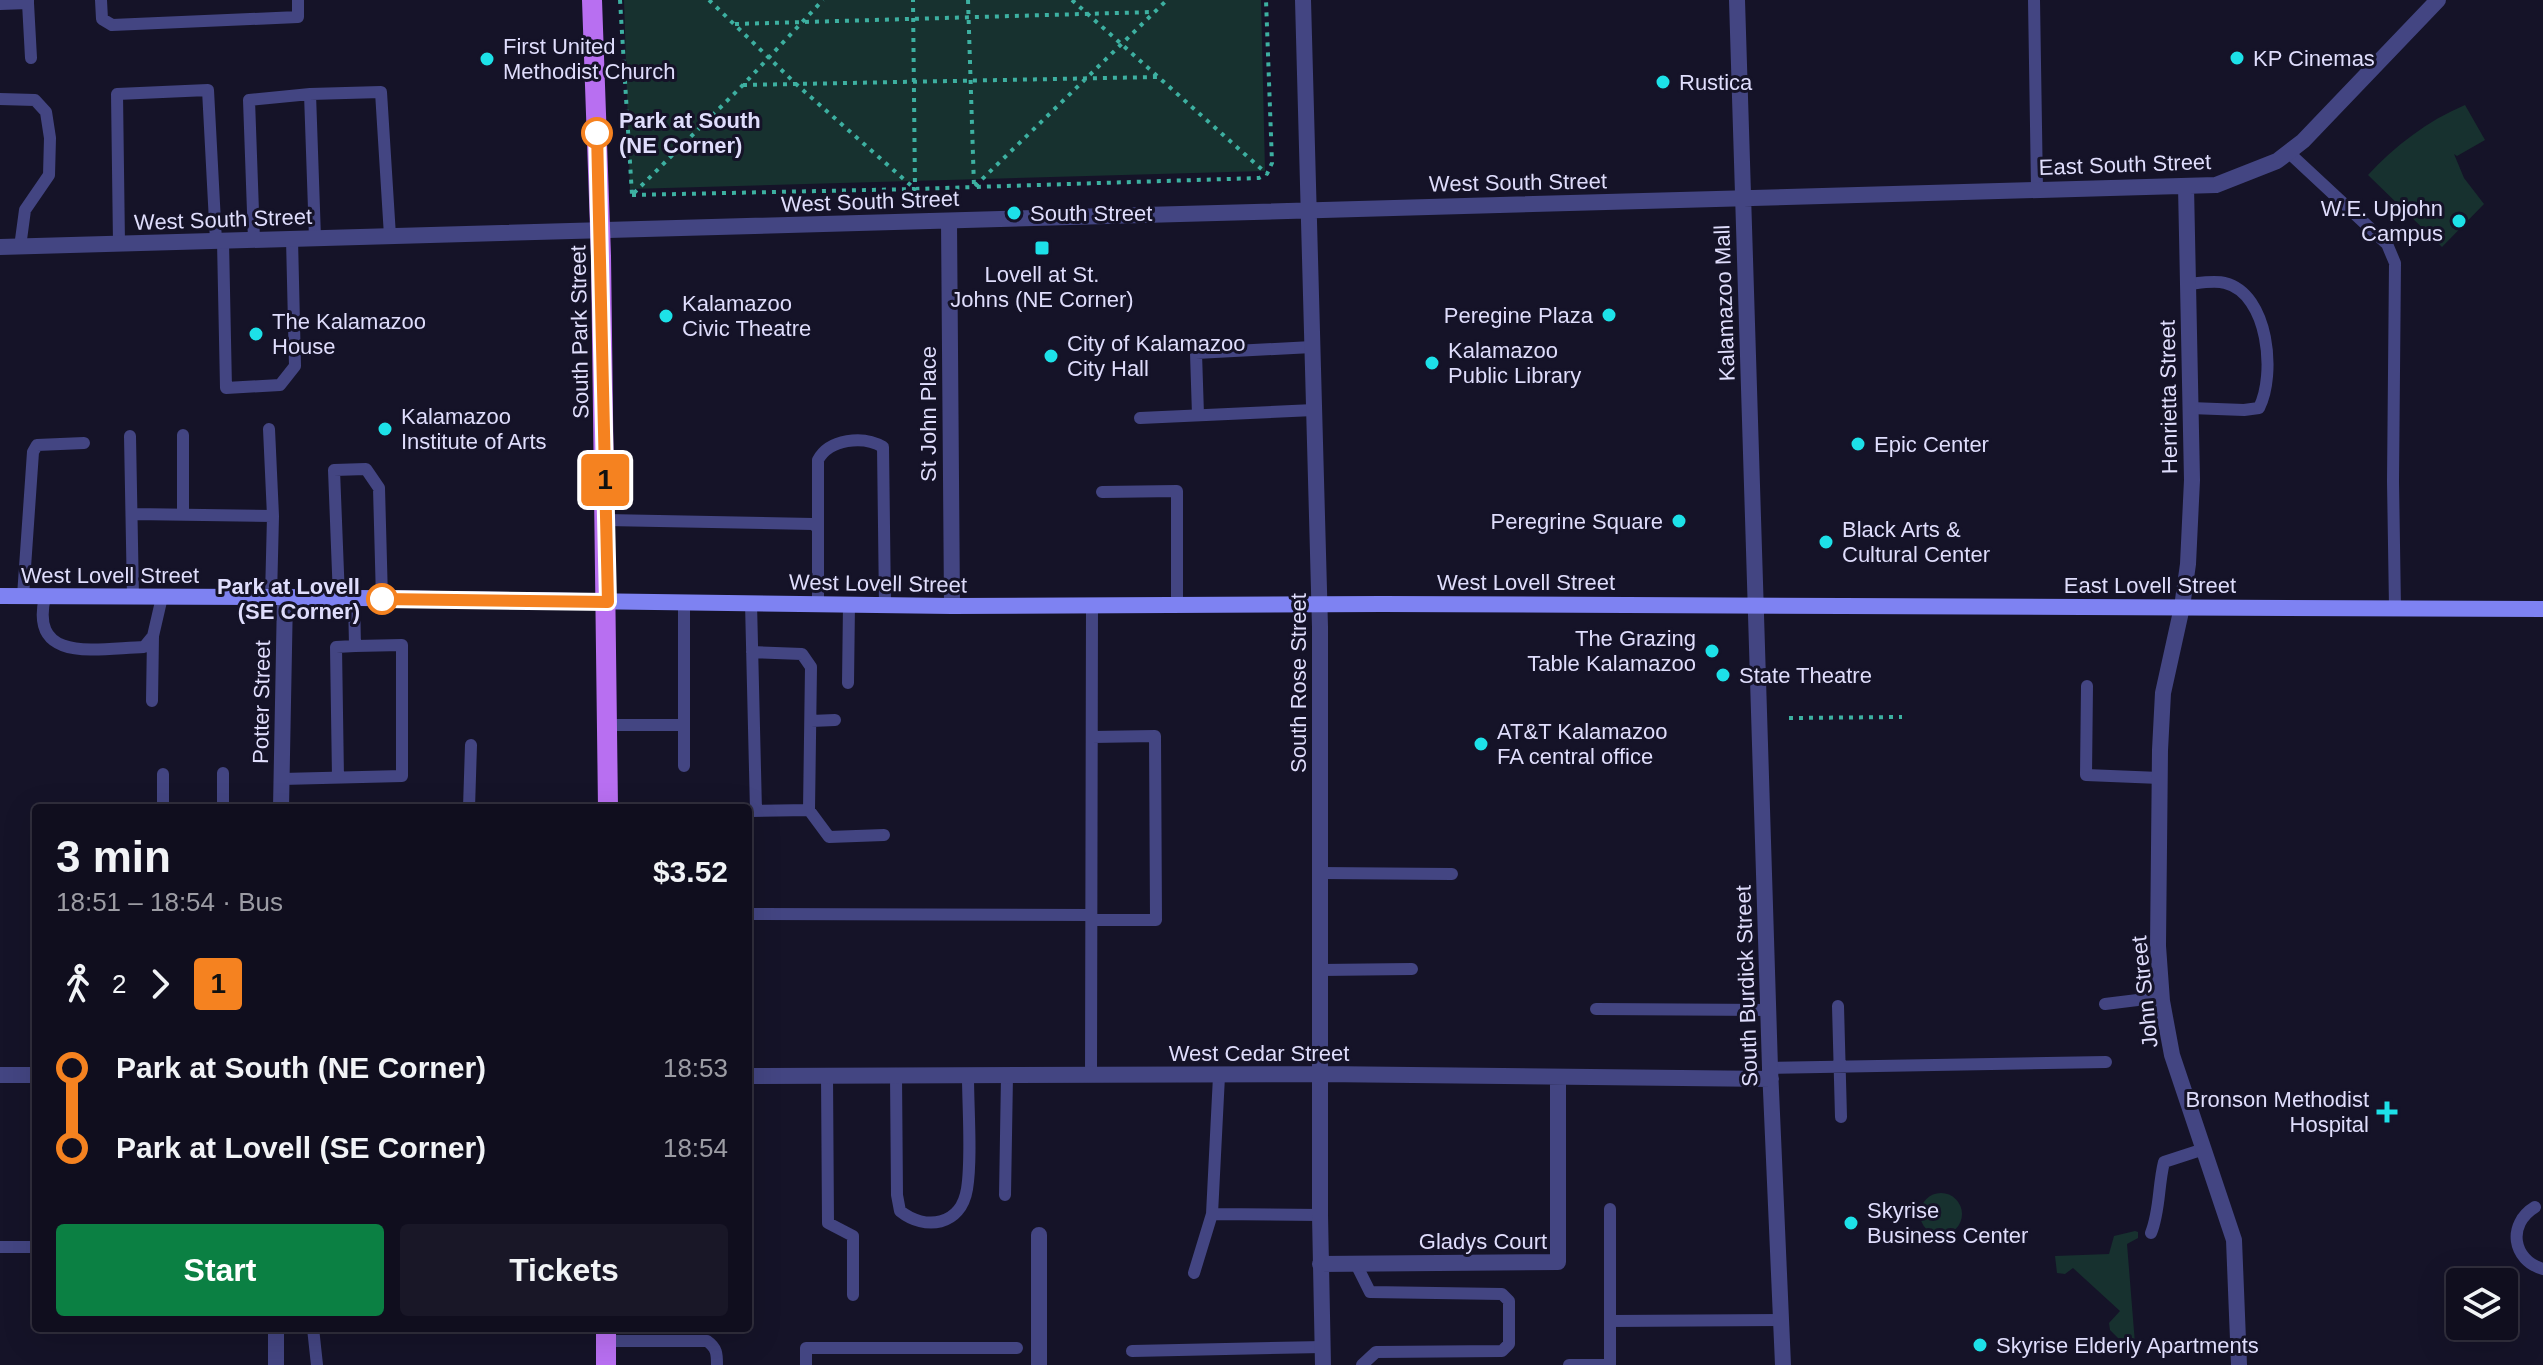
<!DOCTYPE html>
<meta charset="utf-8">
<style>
:root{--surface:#100e1e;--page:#191727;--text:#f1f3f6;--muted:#9c9ca4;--line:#302e3c;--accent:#0b8043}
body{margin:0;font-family:Helvetica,sans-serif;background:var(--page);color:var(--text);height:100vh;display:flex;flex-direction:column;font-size:30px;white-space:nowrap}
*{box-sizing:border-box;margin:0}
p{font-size:26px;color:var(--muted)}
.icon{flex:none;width:44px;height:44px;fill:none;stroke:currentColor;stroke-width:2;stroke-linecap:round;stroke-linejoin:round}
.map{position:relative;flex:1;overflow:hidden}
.side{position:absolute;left:32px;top:804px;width:720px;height:528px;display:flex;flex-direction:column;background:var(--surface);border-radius:8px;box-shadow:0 8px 32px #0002,0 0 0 2px var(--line)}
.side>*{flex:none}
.badge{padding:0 16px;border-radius:6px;font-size:28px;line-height:52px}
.tools{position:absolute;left:2446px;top:1268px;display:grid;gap:16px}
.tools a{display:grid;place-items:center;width:72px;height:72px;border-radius:8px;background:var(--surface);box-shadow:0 8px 32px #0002,0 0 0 2px var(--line);font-size:40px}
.map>.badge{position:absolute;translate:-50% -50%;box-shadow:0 0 0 4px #fff}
.legs{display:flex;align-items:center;gap:12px;height:88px;padding:0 24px;font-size:26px}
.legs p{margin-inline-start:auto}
.headline{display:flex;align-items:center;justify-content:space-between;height:136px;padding:0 24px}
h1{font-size:44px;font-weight:700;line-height:60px}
.button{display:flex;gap:16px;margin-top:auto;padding:16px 24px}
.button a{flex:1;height:92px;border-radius:8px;background:var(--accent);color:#fff;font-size:32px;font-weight:700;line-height:92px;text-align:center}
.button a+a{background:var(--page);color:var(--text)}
ul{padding:0 24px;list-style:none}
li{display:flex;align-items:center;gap:28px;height:80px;font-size:30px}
li i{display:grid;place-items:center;width:12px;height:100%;margin:0 10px;background:currentColor}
li i::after{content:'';width:20px;height:20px;margin:-10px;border:6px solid;border-radius:50%;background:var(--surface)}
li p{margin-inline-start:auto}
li:first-child i{background:linear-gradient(#0000 50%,currentColor 0)}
li:last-child i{background:linear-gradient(currentColor 50%,#0000 0)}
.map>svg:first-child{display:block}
.green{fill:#17312f}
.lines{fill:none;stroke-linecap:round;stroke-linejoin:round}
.path{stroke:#3db0a1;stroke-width:4;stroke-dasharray:4 6;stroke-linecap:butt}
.lane{stroke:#434582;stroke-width:12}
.street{stroke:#434582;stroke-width:16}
.secondary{stroke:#7e82f2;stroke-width:16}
.primary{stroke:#b86ff1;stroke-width:20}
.line-1-casing{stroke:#fff;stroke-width:18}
.line-1{stroke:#f58220;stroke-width:12}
.poi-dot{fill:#1de1e8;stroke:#151328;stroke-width:3}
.stop-1-dot{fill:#fff;stroke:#f58220;stroke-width:4}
.labels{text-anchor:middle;stroke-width:6;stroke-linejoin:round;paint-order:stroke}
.poi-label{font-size:22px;fill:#dfddfc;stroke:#151328;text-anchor:start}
.stop-label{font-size:22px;font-weight:bold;fill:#dfddfc;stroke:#151328;text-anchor:start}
.street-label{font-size:22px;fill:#dfddfc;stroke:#151328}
</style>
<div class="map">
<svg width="2543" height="1365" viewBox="0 0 2543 1365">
<rect width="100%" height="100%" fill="#151328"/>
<!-- green -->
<path class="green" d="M624 0H1261L1265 171 630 189Z
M2465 105 2485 140 2457 156 2454 154 2464 178 2484 204 2442 247 2368 175C2395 146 2427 121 2465 105Z
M1920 1214a21 21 0 1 1 42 0a21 21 0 1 1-42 0Z
M2135 1231 2138 1232V1238L2127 1244 2136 1356 2110 1330 2109 1323 2120 1311 2073 1268 2065 1274 2057 1273 2055 1256 2109 1254 2114 1236Z"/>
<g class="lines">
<!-- path -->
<path class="path" d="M620 0 632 195
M709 0 796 84 915 189 974 187 1167 0
M968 0 974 187 1259 178 1267 174 1272 163 1266 0
M1072 0 1267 174
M735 24 1152 12
M743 85 1158 77
M634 193 743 85 823 0
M632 195 915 189 913 0
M1789 718 1902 717"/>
<!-- lane -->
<path class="lane" d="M101 0 102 19 112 25 298 17V0
M2034 0 2037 189
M28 3 31 58
M0 4 28 3V0
M0 99 35 100 46 112 50 138 49 175 25 210 20 247
M2288 152 2387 244 2395 263 2393 481 2395 608
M315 238 310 94 381 92 390 236
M254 240 249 100 310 94
M223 241 226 388 280 385 295 366 292 239
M119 244 117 94 208 90 216 241
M2188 284C2199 283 2215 280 2225 283 2269 294 2276 375 2259 408L2244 410 2190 408
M1198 415 1196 353 1312 347
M1140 418 1314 410
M269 429 273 516 271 597
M183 435V515
M130 436 133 597
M1102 492 1177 491V605
M133 514 273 516
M606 520 813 524 818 528V603
M818 528V460C829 439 863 435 883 447L885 605
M23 596 33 452 37 445 84 443
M45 597C29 665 100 648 144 647L153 636 162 597
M339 598 334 470 366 469 379 488 382 599
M751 603 756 811
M752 652 802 654 811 667 809 810
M848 683 849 604
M2087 686 2086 775 2160 778
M152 701 153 636
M811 721 835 720
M608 725H684V602
M684 766V725
M223 773V808
M163 774V808
M338 778 336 647 355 646
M282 779 402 776V645L355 646 354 598
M469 808 471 745
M751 811 809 810 829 837 884 835
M1320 873 1452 874
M748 914 1091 915
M1091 920H1156L1155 736 1092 737
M1320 970 1412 969
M2105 1004 2162 997
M1838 1006 1841 1117
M1596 1009 1769 1010
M1770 1068 2106 1062
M827 1076 828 1223 853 1236V1295
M896 1076 897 1195 900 1211C925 1231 961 1226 967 1189 972 1158 968 1109 968 1076
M1091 1076 1092 605
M1219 1076 1212 1214 1320 1215
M1005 1195 1007 1076
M2535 1207C2507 1224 2512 1260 2543 1269
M1610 1209V1321L1782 1320
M2151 1233C2160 1211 2158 1186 2164 1162L2204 1149
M0 1247H36
M1356 1264 1370 1292 1502 1294 1509 1301V1344L1502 1351 1376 1352 1362 1365
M1194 1273 1212 1214
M313 1328 317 1365
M606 1341H707C717 1348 717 1354 717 1365
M1132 1351 1323 1347
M806 1365V1348H1017
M1569 1365H1610V1321"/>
<!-- street -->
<path class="street" d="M1303 0 1320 627V1215L1323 1365
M1737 0 1770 1068 1783 1365
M2186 186 2192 480 2188 564 2182 607 2163 693 2160 750 2158 946 2162 1001 2172 1055 2234 1240 2239 1365
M949 221 952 606
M0 247 2216 185 2277 161 2303 141 2438 0
M281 808 285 597
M0 1075H36
M748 1076 1321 1074 1771 1079
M1320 1264 1558 1262V1078
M276 1328V1365
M1039 1365V1235"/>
<!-- secondary -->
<path class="secondary" d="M0 596 285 597 952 606 1382 604 2543 609"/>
<!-- primary -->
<path class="primary" d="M592 0 601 256 608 808
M606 1328V1365"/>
</g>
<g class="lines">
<defs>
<path id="line-1" d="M382 599 608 602 597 133"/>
</defs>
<!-- line-1 casing -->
<use href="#line-1" class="line-1-casing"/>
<!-- line-1 -->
<use href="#line-1" class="line-1"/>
</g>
<!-- markers -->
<g class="poi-dot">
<circle cx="2237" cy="58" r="8"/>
<circle cx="487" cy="59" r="8"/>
<circle cx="1663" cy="82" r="8"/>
<circle cx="1014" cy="213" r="8"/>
<circle cx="2459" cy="221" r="8"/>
<rect x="1034" y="240" width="16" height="16" rx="4"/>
<circle cx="1609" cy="315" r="8"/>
<circle cx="666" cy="316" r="8"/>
<circle cx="256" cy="334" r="8"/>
<circle cx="1051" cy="356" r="8"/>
<circle cx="1432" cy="363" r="8"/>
<circle cx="385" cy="429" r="8"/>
<circle cx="1858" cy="444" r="8"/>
<circle cx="1679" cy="521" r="8"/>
<circle cx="1826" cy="542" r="8"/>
<circle cx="1712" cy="651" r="8"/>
<circle cx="1723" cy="675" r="8"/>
<circle cx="1481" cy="744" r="8"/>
<path d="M2383 1100h8v8h8v8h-8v8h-8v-8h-8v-8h8z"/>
<circle cx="1851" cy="1223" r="8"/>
<circle cx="1980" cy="1345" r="8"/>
</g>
<g class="stop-1-dot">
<circle cx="597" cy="133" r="14"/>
<circle cx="382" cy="599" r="14"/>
</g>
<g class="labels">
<!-- poi labels -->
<g class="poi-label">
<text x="503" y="54">First United<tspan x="503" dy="25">Methodist Church</tspan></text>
<text x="2253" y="66">KP Cinemas</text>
<text x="1679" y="90">Rustica</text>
<text x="2443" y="216" text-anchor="end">W.E. Upjohn<tspan x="2443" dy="25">Campus</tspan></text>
<text x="1030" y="221">South Street</text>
<text x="1042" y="282" text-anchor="middle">Lovell at St.<tspan x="1042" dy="25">Johns (NE Corner)</tspan></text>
<text x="682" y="311">Kalamazoo<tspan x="682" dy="25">Civic Theatre</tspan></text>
<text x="1593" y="323" text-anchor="end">Peregine Plaza</text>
<text x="272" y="329">The Kalamazoo<tspan x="272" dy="25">House</tspan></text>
<text x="1067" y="351">City of Kalamazoo<tspan x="1067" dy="25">City Hall</tspan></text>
<text x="1448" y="358">Kalamazoo<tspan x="1448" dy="25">Public Library</tspan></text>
<text x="401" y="424">Kalamazoo<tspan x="401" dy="25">Institute of Arts</tspan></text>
<text x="1874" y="452">Epic Center</text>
<text x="1663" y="529" text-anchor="end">Peregrine Square</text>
<text x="1842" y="537">Black Arts &amp;<tspan x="1842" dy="25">Cultural Center</tspan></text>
<text x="1696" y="646" text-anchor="end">The Grazing<tspan x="1696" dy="25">Table Kalamazoo</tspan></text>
<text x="1739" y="683">State Theatre</text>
<text x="1497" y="739">AT&amp;T Kalamazoo<tspan x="1497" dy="25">FA central office</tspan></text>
<text x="2369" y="1107" text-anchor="end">Bronson Methodist<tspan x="2369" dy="25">Hospital</tspan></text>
<text x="1867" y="1218">Skyrise<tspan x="1867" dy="25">Business Center</tspan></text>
<text x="1996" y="1353">Skyrise Elderly Apartments</text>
</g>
<!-- stop labels -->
<g class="stop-label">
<text x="619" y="128">Park at South<tspan x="619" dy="25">(NE Corner)</tspan></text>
<text x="360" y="594" text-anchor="end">Park at Lovell<tspan x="360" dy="25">(SE Corner)</tspan></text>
</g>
<!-- street labels -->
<g class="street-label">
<text transform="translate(2125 164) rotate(-2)" y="8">East South Street</text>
<text transform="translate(1518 182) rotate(-1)" y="8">West South Street</text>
<text transform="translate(870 201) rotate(-2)" y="8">West South Street</text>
<text transform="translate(223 219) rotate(-2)" y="8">West South Street</text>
<text transform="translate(1724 303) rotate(-92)" y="8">Kalamazoo Mall</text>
<text transform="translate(579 332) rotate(-91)" y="8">South Park Street</text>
<text transform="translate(2168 397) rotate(-91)" y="8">Henrietta Street</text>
<text transform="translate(928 414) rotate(-90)" y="8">St John Place</text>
<text x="110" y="583">West Lovell Street</text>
<text x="1526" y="590">West Lovell Street</text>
<text transform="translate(878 583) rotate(1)" y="8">West Lovell Street</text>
<text x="2150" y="593">East Lovell Street</text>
<text transform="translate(1298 683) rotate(-90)" y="8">South Rose Street</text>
<text transform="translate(261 702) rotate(-89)" y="8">Potter Street</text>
<text transform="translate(1746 986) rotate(-92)" y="8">South Burdick Street</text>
<text transform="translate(2144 992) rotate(-96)" y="8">John Street</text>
<text x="1259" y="1061">West Cedar Street</text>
<text x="1483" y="1249">Gladys Court</text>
</g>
</g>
</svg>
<div class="tools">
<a><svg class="icon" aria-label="layers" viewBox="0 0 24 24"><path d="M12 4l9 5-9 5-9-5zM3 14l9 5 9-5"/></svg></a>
</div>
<b class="badge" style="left:605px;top:480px;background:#f58220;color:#111">1</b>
<section class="side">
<div class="headline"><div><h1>3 min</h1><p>18:51 – 18:54 · Bus</p></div><b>$3.52</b></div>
<div class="legs"><svg class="icon" aria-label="walk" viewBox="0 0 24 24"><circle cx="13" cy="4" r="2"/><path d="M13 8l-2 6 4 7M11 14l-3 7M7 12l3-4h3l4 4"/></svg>2<svg class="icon" aria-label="forward" viewBox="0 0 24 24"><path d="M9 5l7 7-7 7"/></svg><b class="badge" style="background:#f58220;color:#111">1</b></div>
<ul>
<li><i style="color:#f58220"></i><b>Park at South (NE Corner)</b><p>18:53</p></li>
<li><i style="color:#f58220"></i><b>Park at Lovell (SE Corner)</b><p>18:54</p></li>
</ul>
<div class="button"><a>Start</a><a>Tickets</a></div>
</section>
</div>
